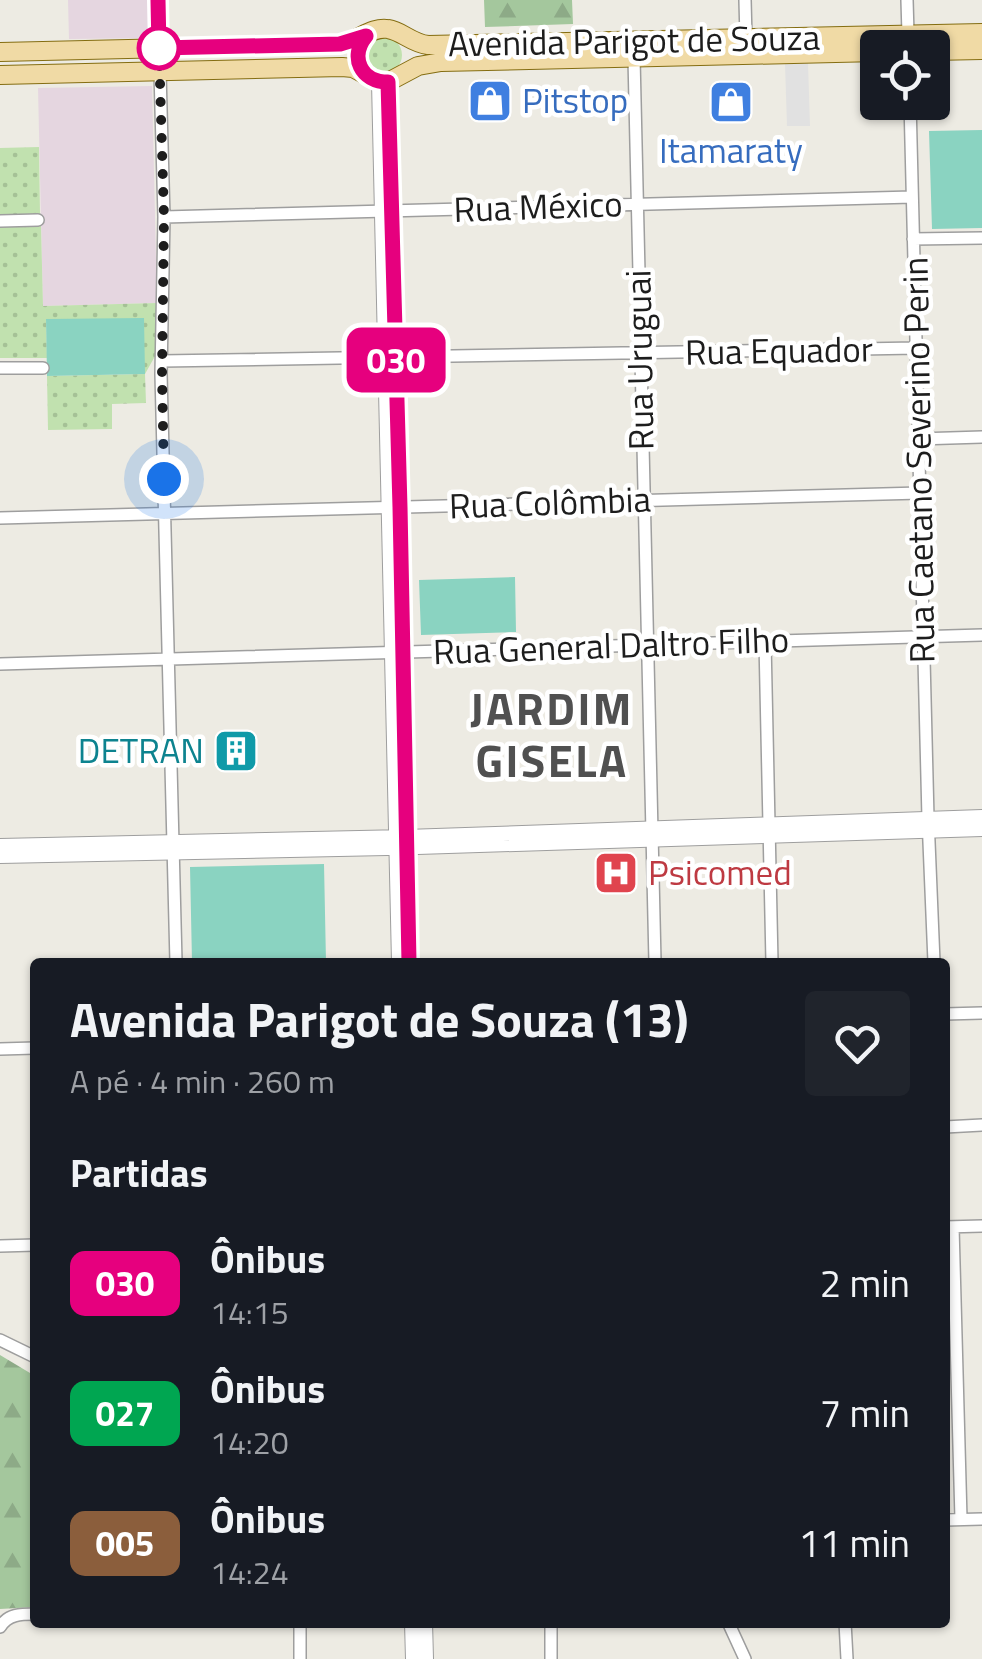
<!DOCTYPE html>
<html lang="pt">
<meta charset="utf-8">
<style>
:root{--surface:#171b24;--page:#20242c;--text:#f1f3f6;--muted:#9ea1a6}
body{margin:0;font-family:"Titillium Web",sans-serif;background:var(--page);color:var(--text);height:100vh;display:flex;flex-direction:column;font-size:38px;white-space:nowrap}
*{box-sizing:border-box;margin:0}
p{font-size:32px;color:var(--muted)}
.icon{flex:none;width:55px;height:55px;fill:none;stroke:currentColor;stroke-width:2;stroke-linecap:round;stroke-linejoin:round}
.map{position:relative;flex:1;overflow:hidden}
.panel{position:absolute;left:30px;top:958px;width:920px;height:670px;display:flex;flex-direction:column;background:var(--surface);border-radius:10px;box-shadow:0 2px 8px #0004}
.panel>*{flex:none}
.badge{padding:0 20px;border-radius:15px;font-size:35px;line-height:65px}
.fabs{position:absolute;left:860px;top:30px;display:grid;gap:20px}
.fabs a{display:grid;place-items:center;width:90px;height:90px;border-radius:10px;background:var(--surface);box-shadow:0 2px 8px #0004;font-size:50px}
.you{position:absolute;width:50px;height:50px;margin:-25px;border:8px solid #fff;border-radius:50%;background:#1a73e8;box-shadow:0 0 0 15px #1a73e833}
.map>.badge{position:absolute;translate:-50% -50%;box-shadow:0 0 0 5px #fff}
h2{padding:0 40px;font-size:38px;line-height:90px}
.round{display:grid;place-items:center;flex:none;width:105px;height:105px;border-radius:10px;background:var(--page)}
.summary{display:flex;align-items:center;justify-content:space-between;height:170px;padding:0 40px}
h1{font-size:48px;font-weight:700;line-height:75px}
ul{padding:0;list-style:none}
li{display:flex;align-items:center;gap:30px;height:130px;padding:0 40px}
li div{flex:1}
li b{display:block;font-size:38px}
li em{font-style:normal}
li .badge{min-width:110px;font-weight:700;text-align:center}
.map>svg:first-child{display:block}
.industrial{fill:#e5d6e0}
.education{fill:#f7fbde}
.grass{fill:url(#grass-dots)}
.forest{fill:url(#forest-firs)}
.pitch{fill:#8ad3c1}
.parking{fill:#e1e1e1}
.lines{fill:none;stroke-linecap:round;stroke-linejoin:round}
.minor-casing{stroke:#9e9e9e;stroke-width:14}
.tertiary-casing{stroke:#9e9e9e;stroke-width:16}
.primary-casing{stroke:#846d11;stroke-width:20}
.minor{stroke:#fff;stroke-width:11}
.tertiary{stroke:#fff;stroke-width:14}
.primary{stroke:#f0daa5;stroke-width:18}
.line-casing{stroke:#fff;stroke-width:22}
.line{stroke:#e6007e;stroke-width:15}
.walk{stroke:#1d1d1d;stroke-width:10;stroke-dasharray:0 18}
.stop-dot{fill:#fff;stroke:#e6007e;stroke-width:5}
.labels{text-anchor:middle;stroke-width:9;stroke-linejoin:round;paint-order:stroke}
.street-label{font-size:35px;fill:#1d1d1d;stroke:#fff}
.shop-label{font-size:35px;fill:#366cbe;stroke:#fff;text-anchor:start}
.culture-label{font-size:35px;fill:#0d838f;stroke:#fff;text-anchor:end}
.health-label{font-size:35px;fill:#be3a42;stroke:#fff;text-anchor:start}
.district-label{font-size:45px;font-weight:bold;letter-spacing:2.5px;fill:#505050;stroke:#fff}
</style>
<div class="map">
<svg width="982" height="1659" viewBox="0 0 982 1659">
<defs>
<pattern id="grass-dots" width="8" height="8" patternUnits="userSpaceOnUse" patternTransform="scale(2.5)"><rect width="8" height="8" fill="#c1e1af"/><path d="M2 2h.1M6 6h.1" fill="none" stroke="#a5c196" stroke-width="1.8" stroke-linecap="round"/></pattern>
<pattern id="forest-firs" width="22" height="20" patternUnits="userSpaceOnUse" patternTransform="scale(2.5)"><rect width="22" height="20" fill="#a4c79d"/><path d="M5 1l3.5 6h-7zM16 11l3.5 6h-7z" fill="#8daa87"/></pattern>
</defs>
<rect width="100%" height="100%" fill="#edebe3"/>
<!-- industrial -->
<path class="industrial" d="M68 0H158V38L69 39Z
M152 86 157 303 43 306 38 88Z"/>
<!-- education -->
<path class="education" d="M632 855 633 890 601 892 600 857Z"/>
<!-- grass -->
<path class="grass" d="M366 55a18 18 0 1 1 36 0a18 18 0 1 1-36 0Z
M39 147 40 214 0 215V148Z
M41 226 43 306 157 303 159 349 145 374 146 403 112 404V429L48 430 47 376 145 374 46 320 47 358H0V227Z"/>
<!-- forest -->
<path class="forest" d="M484 0H572L573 24 485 27Z
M0 1355 35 1376V1607L0 1609Z"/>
<!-- pitch -->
<path class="pitch" d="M982 130V228L932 229 929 131Z
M144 318 145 374 47 376 46 319Z
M515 577 516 632 421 635 419 580Z
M324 864 326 962H192L190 867Z"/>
<!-- parking -->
<path class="parking" d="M808 63 810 126H787L785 64Z"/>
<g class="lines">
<defs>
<path id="minor" d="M158 0 164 217 161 374 176 962
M745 0 746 38
M907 0 908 34
M634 58 655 962
M910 102 928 818 934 962
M164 217 912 197
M0 221 38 220
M913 239 982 238
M162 361 916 348
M0 368H43
M918 439 982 437
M0 518 920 493
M765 642 772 962
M0 664 982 635
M945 1014 982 1013
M0 1049 35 1048
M945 1127 982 1125
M945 1227 982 1226
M953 1227 961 1519
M0 1246 35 1245
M0 1340 35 1357
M945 1520 982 1519
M300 1622V1659
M728 1622 745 1659
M845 1622 847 1659
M0 1627C8 1614 21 1614 35 1614
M551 1659V1622"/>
<path id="tertiary" d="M379 82 399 962
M396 343 409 962
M0 846 406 837 982 817
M0 856 387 848 982 829
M412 1622 413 1659
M425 1622 426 1659"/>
<path id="primary" d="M932 51 982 50
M0 52 340 44C356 42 372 26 388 29 402 31 411 43 428 45L982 33
M0 75 342 67 353 68 379 82H388L418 66 441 62 878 52"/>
</defs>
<!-- minor casing -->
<use href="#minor" class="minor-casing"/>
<!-- tertiary casing -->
<use href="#tertiary" class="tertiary-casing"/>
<!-- primary casing -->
<use href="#primary" class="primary-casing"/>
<!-- minor -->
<use href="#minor" class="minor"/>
<!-- tertiary -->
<use href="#tertiary" class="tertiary"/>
<!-- primary -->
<use href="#primary" class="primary"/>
</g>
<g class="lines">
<defs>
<path id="line" d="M158 0 159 48 340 44 366 36C349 57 361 82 388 82L400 507 409 962"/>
</defs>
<!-- line casing -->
<use href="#line" class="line-casing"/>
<!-- line -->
<use href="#line" class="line"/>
<!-- walk -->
<path class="walk" d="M159 48 164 217 162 374 164 479"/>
</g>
<!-- icons -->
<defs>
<symbol id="shop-square" viewBox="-11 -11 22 22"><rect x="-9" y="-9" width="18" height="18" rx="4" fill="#3f7fe0" stroke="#fff"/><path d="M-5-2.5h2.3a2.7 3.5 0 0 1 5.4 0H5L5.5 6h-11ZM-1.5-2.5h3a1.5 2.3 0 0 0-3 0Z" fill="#fff"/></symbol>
<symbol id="building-square" viewBox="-11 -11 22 22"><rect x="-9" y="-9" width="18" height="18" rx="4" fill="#0f9aa8" stroke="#fff"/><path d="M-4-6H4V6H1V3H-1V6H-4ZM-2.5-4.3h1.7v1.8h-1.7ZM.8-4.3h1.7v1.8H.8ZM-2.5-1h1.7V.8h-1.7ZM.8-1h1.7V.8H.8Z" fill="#fff"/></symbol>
<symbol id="hospital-square" viewBox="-11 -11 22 22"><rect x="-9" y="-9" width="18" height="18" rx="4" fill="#e0444e" stroke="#fff"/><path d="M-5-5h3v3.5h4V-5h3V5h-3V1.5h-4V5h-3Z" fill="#fff"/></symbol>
</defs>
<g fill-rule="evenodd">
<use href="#shop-square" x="465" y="76" width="50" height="50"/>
<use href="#shop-square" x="706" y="77" width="50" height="50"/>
<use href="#building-square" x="211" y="726" width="50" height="50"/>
<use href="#hospital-square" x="591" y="848" width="50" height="50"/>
</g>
<!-- markers -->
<circle class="stop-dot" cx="159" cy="48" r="20"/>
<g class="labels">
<!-- street labels -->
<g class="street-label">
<text transform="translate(634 41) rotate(-1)" y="12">Avenida Parigot de Souza</text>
<text transform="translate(538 207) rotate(-2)" y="12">Rua México</text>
<text transform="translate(779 351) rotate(-1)" y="12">Rua Equador</text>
<text transform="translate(640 360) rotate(-91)" y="12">Rua Uruguai</text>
<text transform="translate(919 460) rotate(-91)" y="12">Rua Caetano Severino Perin</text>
<text transform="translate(550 503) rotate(-2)" y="12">Rua Colômbia</text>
<text transform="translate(611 646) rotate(-2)" y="12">Rua General Daltro Filho</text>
</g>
<!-- shop labels -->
<g class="shop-label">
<text x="522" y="113">Pitstop</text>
<text x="731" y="163" text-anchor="middle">Itamaraty</text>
</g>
<!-- culture labels -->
<g class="culture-label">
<text x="204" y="763">DETRAN</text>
</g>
<!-- health labels -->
<g class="health-label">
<text x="648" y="885">Psicomed</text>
</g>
<!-- district labels -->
<g class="district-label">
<text x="552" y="725">JARDIM<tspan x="552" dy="52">GISELA</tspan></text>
</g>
</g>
</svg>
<div class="fabs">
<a><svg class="icon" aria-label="locate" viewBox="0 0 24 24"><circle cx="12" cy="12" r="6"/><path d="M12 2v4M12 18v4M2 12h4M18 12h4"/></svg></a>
</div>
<div class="you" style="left:164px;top:479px"></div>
<b class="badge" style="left:396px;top:360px;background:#e6007e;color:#fff">030</b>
<section class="panel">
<div class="summary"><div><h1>Avenida Parigot de Souza (13)</h1><p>A pé · 4 min · 260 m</p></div><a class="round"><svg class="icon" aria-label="heart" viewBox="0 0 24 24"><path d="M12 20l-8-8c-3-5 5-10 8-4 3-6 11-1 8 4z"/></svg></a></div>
<h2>Partidas</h2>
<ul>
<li><span class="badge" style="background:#e6007e;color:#fff">030</span><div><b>Ônibus</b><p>14:15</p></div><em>2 min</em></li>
<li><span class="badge" style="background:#00a651;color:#fff">027</span><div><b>Ônibus</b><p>14:20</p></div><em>7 min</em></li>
<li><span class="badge" style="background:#8b5e3c;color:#fff">005</span><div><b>Ônibus</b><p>14:24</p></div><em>11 min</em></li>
</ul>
</section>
</div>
